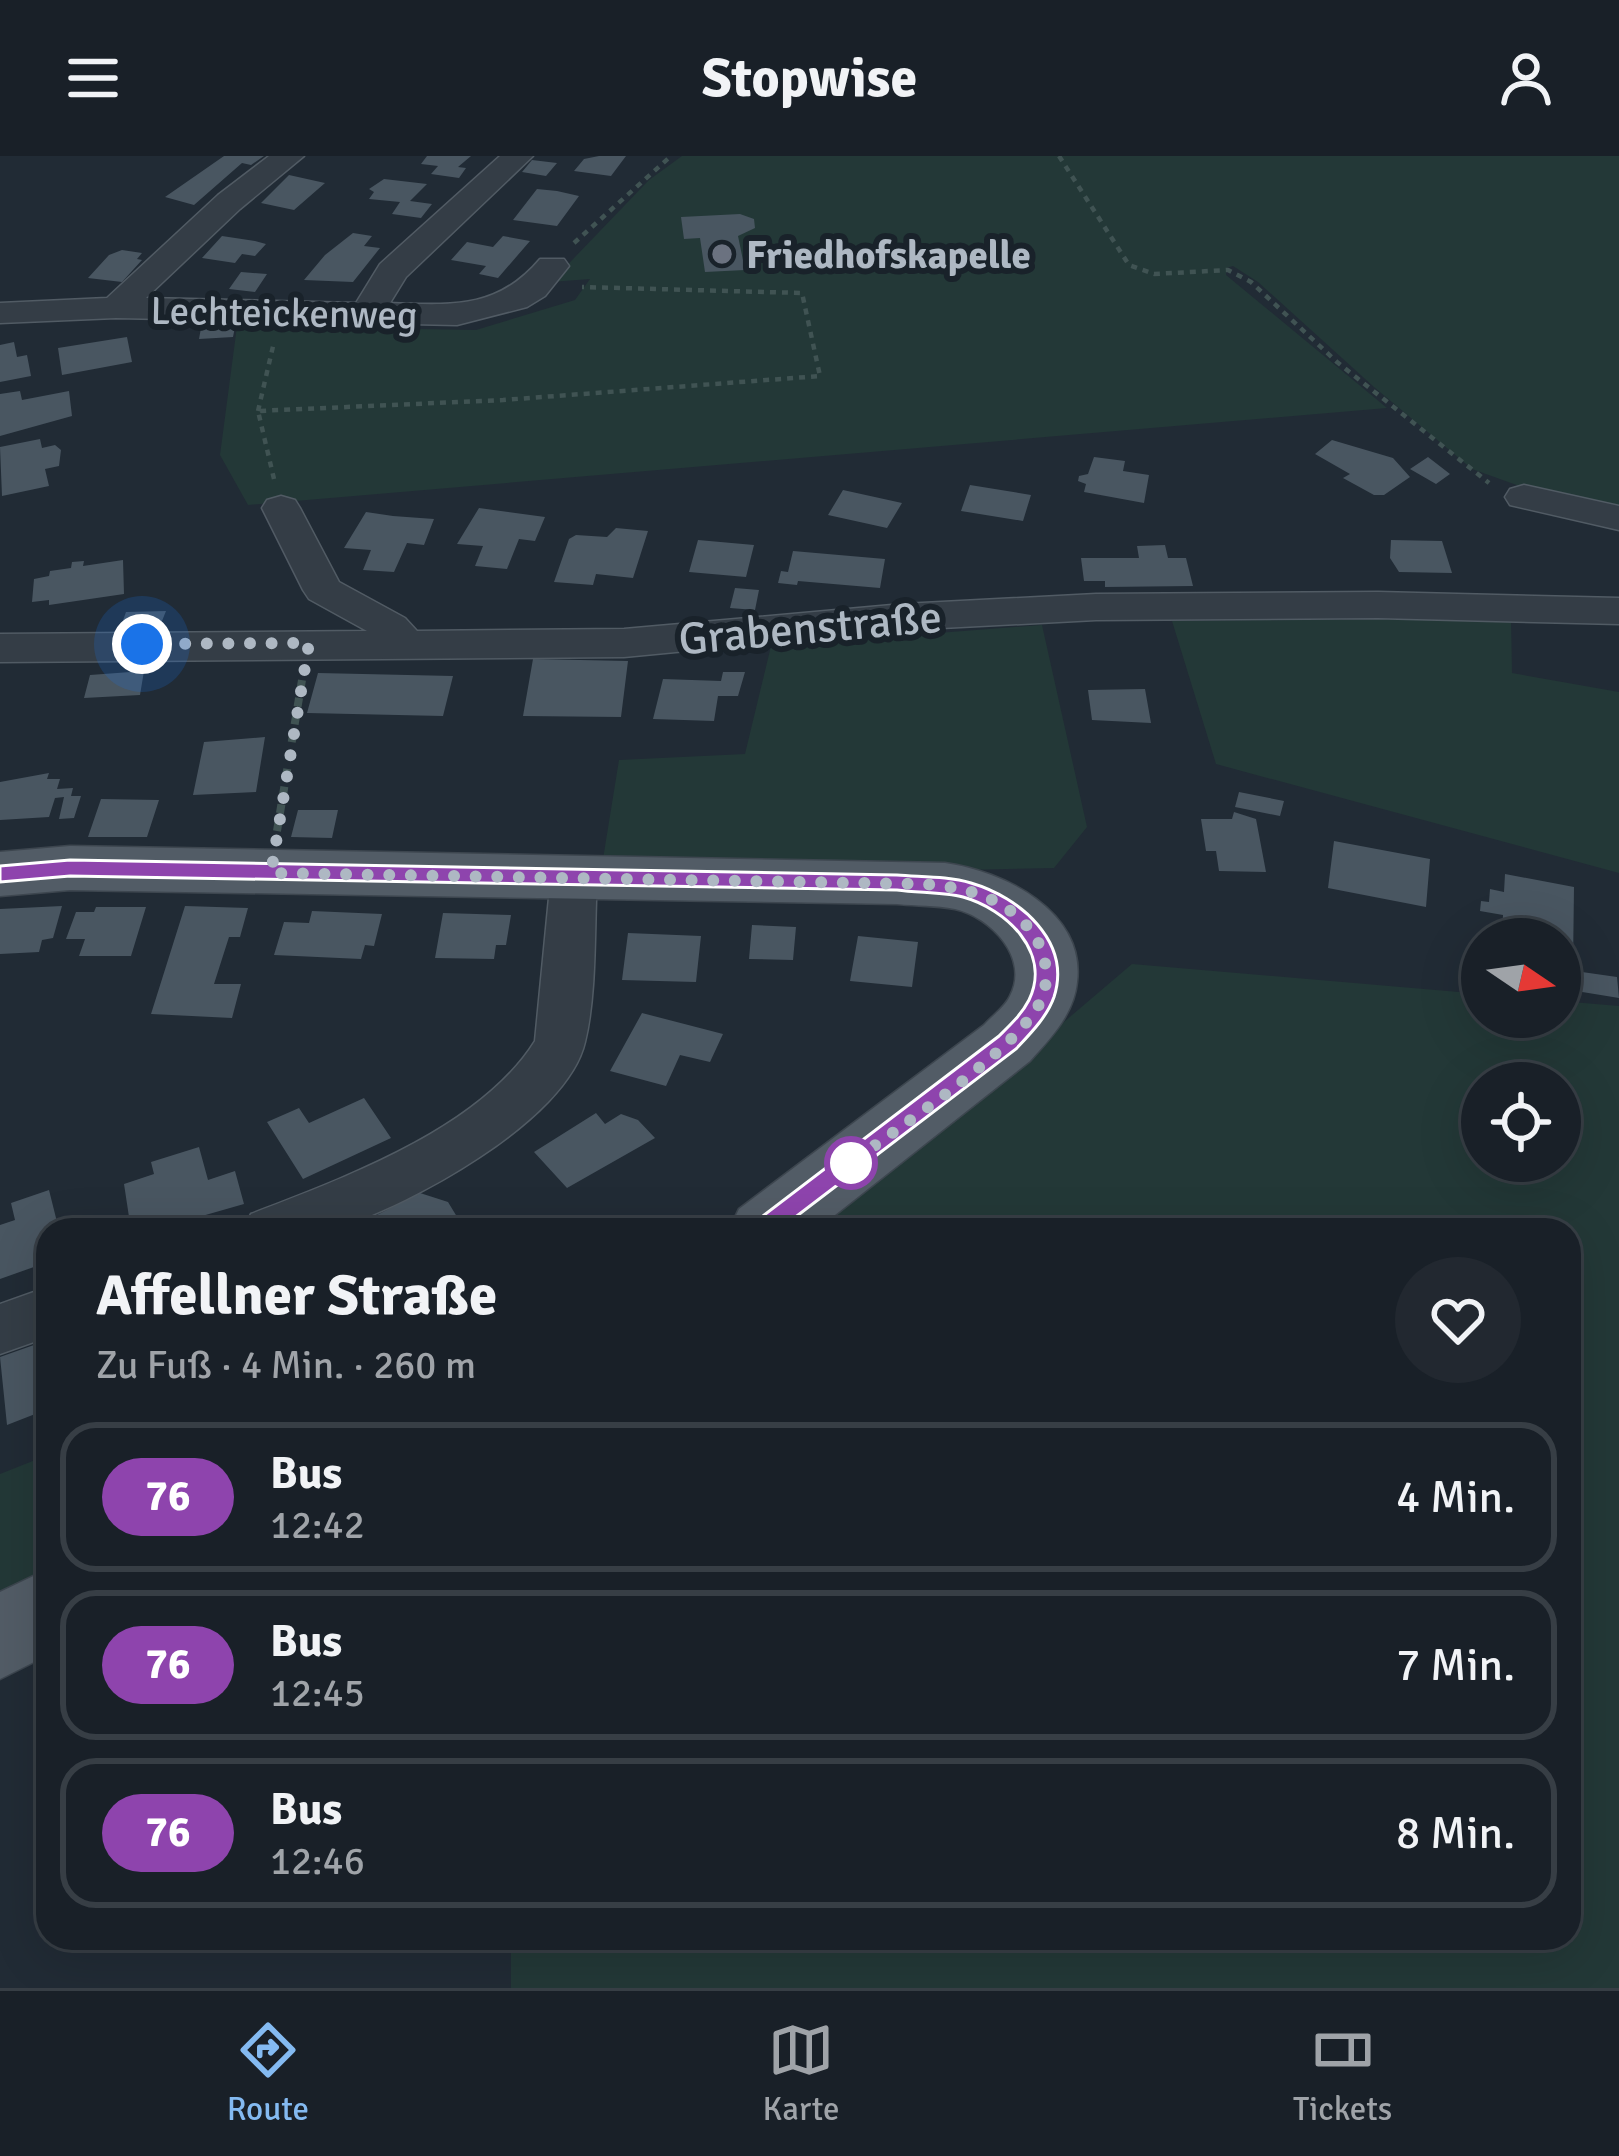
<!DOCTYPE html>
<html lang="de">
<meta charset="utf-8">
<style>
:root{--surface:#192028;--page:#222830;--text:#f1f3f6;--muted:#9fa3a8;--line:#373e45;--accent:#84baf1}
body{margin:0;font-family:Signika,sans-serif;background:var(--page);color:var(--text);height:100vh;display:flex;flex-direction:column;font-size:45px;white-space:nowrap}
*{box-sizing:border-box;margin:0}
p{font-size:39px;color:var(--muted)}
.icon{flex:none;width:66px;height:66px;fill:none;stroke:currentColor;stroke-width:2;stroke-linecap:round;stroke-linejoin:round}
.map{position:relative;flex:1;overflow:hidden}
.details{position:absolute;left:36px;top:1062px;width:1545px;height:732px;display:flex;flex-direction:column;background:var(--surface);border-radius:36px;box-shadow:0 12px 48px #0002,0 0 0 3px var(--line)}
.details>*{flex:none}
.badge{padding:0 24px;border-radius:39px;font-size:42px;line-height:78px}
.needle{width:78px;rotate:103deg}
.buttons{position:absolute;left:1461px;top:762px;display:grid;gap:24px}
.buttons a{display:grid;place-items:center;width:120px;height:120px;border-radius:50%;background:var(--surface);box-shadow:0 12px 48px #0002,0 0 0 3px var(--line);font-size:60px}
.you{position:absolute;width:60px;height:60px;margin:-30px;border:9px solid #fff;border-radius:50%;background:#1a73e8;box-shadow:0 0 0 18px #1a73e833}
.map>.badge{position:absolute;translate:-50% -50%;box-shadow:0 0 0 6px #fff}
.round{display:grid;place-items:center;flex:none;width:126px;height:126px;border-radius:63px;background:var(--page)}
.head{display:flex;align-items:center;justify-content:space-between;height:204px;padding:0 60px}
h1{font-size:57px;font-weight:800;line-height:90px}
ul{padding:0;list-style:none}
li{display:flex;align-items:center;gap:36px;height:150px;margin:0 24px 18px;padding:0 36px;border:6px solid var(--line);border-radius:36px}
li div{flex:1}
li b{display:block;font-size:45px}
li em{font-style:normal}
li .badge{min-width:132px;font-weight:700;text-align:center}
header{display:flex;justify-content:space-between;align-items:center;height:156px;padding:0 60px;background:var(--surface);font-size:54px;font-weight:800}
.tab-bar{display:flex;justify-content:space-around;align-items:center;height:168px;border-top:3px solid var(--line);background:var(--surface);font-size:33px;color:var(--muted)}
.tab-bar a{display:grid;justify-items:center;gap:6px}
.tab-bar .current{color:var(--accent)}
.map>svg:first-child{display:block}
.green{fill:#233837;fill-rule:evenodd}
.building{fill:#495661}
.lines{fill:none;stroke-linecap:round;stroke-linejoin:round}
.minor-casing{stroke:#515b64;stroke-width:3}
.major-casing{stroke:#3d464f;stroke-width:3}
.path-far1{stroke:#405353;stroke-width:4.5;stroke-dasharray:6 6;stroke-linecap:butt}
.path{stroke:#405353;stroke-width:8;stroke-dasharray:9 9;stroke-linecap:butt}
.minor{fill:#343d46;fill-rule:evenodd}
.major{fill:#525c66;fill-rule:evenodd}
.line{fill:#8e44ad;stroke:#fff;stroke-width:3}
.walk{stroke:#aeb8c3;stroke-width:12;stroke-dasharray:0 21.6}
.worship-dot{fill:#6b7280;stroke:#19222a;stroke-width:4.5}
.stop-dot{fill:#fff;stroke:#8e44ad;stroke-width:6}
.labels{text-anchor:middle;stroke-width:12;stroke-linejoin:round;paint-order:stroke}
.far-poi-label{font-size:39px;font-weight:bold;fill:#aeb8c3;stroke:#19222a;text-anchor:start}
.far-street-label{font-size:39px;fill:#aeb8c3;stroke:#19222a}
.street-label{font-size:45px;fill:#aeb8c3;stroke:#19222a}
</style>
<header><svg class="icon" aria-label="menu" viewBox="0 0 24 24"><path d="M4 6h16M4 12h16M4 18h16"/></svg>Stopwise<svg class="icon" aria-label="person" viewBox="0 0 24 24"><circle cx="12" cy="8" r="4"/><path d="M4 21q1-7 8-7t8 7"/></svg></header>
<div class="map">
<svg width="1619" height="1832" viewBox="0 0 1619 1832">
<rect width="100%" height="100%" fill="#212b35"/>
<!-- green -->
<path class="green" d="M682 0H1619V351L1525 332 1472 313 1374 231 1258 126 1233 110 1226 112V119L1387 252 248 349 220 299 237 170 476 174 575 144 590 123 551 126 649 24Z
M1511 462 1512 517 1619 536V717L1216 608 1172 465Z
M1042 469 1087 671 1054 712 961 714 603 703 619 604 745 598 771 490Z
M1132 808 1482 838V861H1560V845L1619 850V1832H511V1782H1569V1074H784L1031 894ZM1482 927H1560V1005H1482Z
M48 1299V1422L0 1451V1318Z"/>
<!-- building -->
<path class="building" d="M224 0H264L251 9 242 7 194 49 165 41Z
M427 0H471L458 11 466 12 459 22 431 18 438 10 421 8Z
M599 0H626L611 20 574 15 584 3Z
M532 4 557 7 546 20 522 16Z
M289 19 325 27 294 54 261 47Z
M384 23 427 28 410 45 432 48 421 62 392 58 400 46 369 43 374 36 369 33Z
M537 33 557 35 579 40 557 70 513 64Z
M740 58 754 63 755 72 738 80 745 114 705 116 700 82 684 83 681 61Z
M353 77 372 80 364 90 380 92 353 126 304 124 325 99Z
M222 80 255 85 266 88 255 100 242 98 235 107 202 102Z
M503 80 530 85 498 122 479 118 486 110 451 104 467 86 493 91Z
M122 94 142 97 137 103 142 104 122 126 88 122 109 99Z
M241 116 267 118 255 136 229 133Z
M235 171 233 181 199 183 201 172Z
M127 181 132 206 62 219 58 192Z
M14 186 17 201 27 199 31 220 0 226V189Z
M20 235 22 244 69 235 72 260 0 280V238Z
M40 283 42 292 55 289 61 294 59 310 45 313 49 330 2 340 0 291Z
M1332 284 1393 302 1410 321 1384 339H1374L1343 322 1350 318 1315 298Z
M1094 301 1125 305 1123 315 1149 319 1144 347 1084 336 1086 328 1078 325 1079 320 1088 318Z
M1428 301 1450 318 1436 328 1410 313Z
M970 329 1031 339 1023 365 961 355Z
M843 334 902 347 887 372 828 359Z
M479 352 545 361 535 385 519 383 507 413 475 410 483 390 457 388Z
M366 356 393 360 434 363 424 389 407 387 394 416 363 414 371 394 344 392Z
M616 372 648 375 633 422 596 418 593 429 554 426 569 383 576 379 607 381Z
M698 384 754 389 746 421 689 416Z
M1391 384 1442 385 1452 417 1399 416 1390 402Z
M1165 389 1168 402H1186L1193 430 1105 431V425H1084L1081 402H1139L1137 390Z
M793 395 885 403 880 432 798 425 797 429 778 427 781 415 788 416Z
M123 404 124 438 49 449V444L32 446 34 423 49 420 50 415 71 412 72 406 84 405 83 410Z
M735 432 759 434 755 454 730 452Z
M166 455 160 470H121L126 456Z
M533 503 628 505 621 561 523 560Z
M144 515 140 539 84 542 90 519Z
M723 516H745L738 540H718L714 565 653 563 663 523 721 525Z
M318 517 453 520 443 560 307 557Z
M1145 533 1151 567 1092 564 1088 534Z
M265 581 256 636 193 639 204 586Z
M49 617 47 623H60L57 633 73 632 71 640H81L74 662 59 663 64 641 55 642 49 661 0 664V626Z
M1239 636 1284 645 1280 660 1235 651Z
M101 643 159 644 147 681H88Z
M298 654H338L332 682 291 681Z
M1234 656 1256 663 1266 716 1219 715 1216 695H1206L1201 663H1232Z
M1334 685 1430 703 1426 751 1328 732Z
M1505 718 1574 731 1573 809 1560 807V783H1502L1503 759 1480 755 1481 745 1489 746 1490 733 1504 736Z
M62 750 53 782 42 784 39 796 0 798V753Z
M185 750 248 752 240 781H229L214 828H241L232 862 151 858Z
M96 751H146L131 800H79L85 783H66L76 756H94Z
M312 755 382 758 374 790 365 789 361 803 274 799 284 766 309 767Z
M443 757 511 759 506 789H496L494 803 435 802Z
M752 769 796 771 793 804 749 803Z
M628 777 701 780 696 826 622 824Z
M858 780 918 786 912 831 850 825Z
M1568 814 1617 821 1619 842 1570 834Z
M642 857 723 878 710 906 680 899 666 930 610 915Z
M364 942 391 982 303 1023 267 966 299 952 309 967Z
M596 957 605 968 621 958 638 964 655 982 567 1032 534 996Z
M199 991 208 1024 235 1015 244 1048 153 1074H131L124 1028 154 1018 151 1006Z
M49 1034 59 1074H48V1106L0 1123V1069L15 1064 11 1047Z
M420 1037 448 1046 465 1074H379L371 1062Z
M48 1184V1253L7 1269 0 1201Z"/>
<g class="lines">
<defs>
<path id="minor" d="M269 0H304L240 53 146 142 356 147 380 108 500 0H533L406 121 390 147C451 149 497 154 540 103H564L569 110 545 140 527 151 457 169 116 162 0 167V147L107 142 218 39Z
M1524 329 1619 350V374L1510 349 1505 341 1510 333Z
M281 340 295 344 300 352 339 426 405 462 417 475 624 473 903 448 1096 438 1378 436 1619 442V468L1378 462 1096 464 903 474 624 501 0 506V478L367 475 309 443 303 434 262 352 267 344Z
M574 704 591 709 597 721C594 772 597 837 585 886 567 965 407 1051 334 1073 308 1080 271 1074 243 1074L251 1058C344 1022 480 973 535 885L551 721 557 709Z
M48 1131V1181L0 1198V1148Z"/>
<path id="major" d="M70 690 945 707C1003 715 1086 755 1077 826 1074 858 1050 883 1030 905L816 1074H729L739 1053 984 869C992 860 1005 851 1010 840 1030 802 991 761 955 753 936 749 916 750 897 748L70 734 0 740V696Z
M48 1413V1499L0 1523V1436Z"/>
</defs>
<!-- minor casing -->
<use href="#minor" class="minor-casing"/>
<!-- major casing -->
<use href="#major" class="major-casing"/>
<!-- path-far1 -->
<path class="path-far1" d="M1059 0 1129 109 1154 118 1228 114 1251 126 1337 206 1489 327
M574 87 671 0
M258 255 274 186
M274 323 258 255 503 244 820 220 802 137 582 131"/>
<!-- path -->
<path class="path" d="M277 675 302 524"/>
<!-- minor -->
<use href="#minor" class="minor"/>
<!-- major -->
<use href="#major" class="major"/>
</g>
<!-- line -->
<path class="line" d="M70 704 897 719C921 721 948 720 971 727 1019 741 1072 785 1054 841 1047 861 1030 878 1016 893L764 1085 751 1074 755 1066 999 880C1010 869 1022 858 1029 844 1052 796 1006 753 963 741 943 736 918 737 897 734L70 720 0 726V710Z"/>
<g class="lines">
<!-- walk -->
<path class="walk" d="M142 488 309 487 271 717 920 728C960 730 1000 739 1028 771 1043 788 1051 816 1043 839 1029 887 894 974 851 1007"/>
</g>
<!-- markers -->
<circle class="worship-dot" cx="722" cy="98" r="12"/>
<circle class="stop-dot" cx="851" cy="1007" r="24"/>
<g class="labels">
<!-- far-poi labels -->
<g class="far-poi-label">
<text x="746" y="112">Friedhofskapelle</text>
</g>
<!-- far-street labels -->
<g class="far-street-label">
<text transform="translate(284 156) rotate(1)" y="14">Lechteickenweg</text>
</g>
<!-- street labels -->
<g class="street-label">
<text transform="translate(810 471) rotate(-5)" y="16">Grabenstraße</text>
</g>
</g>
</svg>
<div class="buttons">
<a><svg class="needle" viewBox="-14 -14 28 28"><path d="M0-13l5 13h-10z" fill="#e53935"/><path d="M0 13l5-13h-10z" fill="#9fa3a8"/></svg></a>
<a><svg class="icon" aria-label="locate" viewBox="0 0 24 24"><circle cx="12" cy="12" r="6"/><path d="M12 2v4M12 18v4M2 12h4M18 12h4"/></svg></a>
</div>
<div class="you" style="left:142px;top:488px"></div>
<section class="details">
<div class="head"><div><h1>Affellner Straße</h1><p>Zu Fuß · 4 Min. · 260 m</p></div><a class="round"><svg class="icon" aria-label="heart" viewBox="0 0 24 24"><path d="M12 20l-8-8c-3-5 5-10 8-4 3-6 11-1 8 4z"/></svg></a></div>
<ul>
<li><span class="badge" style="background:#8e44ad;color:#fff">76</span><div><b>Bus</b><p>12:42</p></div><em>4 Min.</em></li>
<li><span class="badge" style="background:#8e44ad;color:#fff">76</span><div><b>Bus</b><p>12:45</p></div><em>7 Min.</em></li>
<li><span class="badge" style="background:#8e44ad;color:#fff">76</span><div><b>Bus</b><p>12:46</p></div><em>8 Min.</em></li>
</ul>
</section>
</div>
<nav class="tab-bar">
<a class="current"><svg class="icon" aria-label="directions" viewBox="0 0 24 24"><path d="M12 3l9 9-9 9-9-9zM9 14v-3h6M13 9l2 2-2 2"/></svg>Route</a>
<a><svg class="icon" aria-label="map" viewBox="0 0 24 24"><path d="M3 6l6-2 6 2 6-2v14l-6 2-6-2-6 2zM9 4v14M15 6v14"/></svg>Karte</a>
<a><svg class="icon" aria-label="tickets" viewBox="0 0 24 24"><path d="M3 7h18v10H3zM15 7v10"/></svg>Tickets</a>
</nav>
